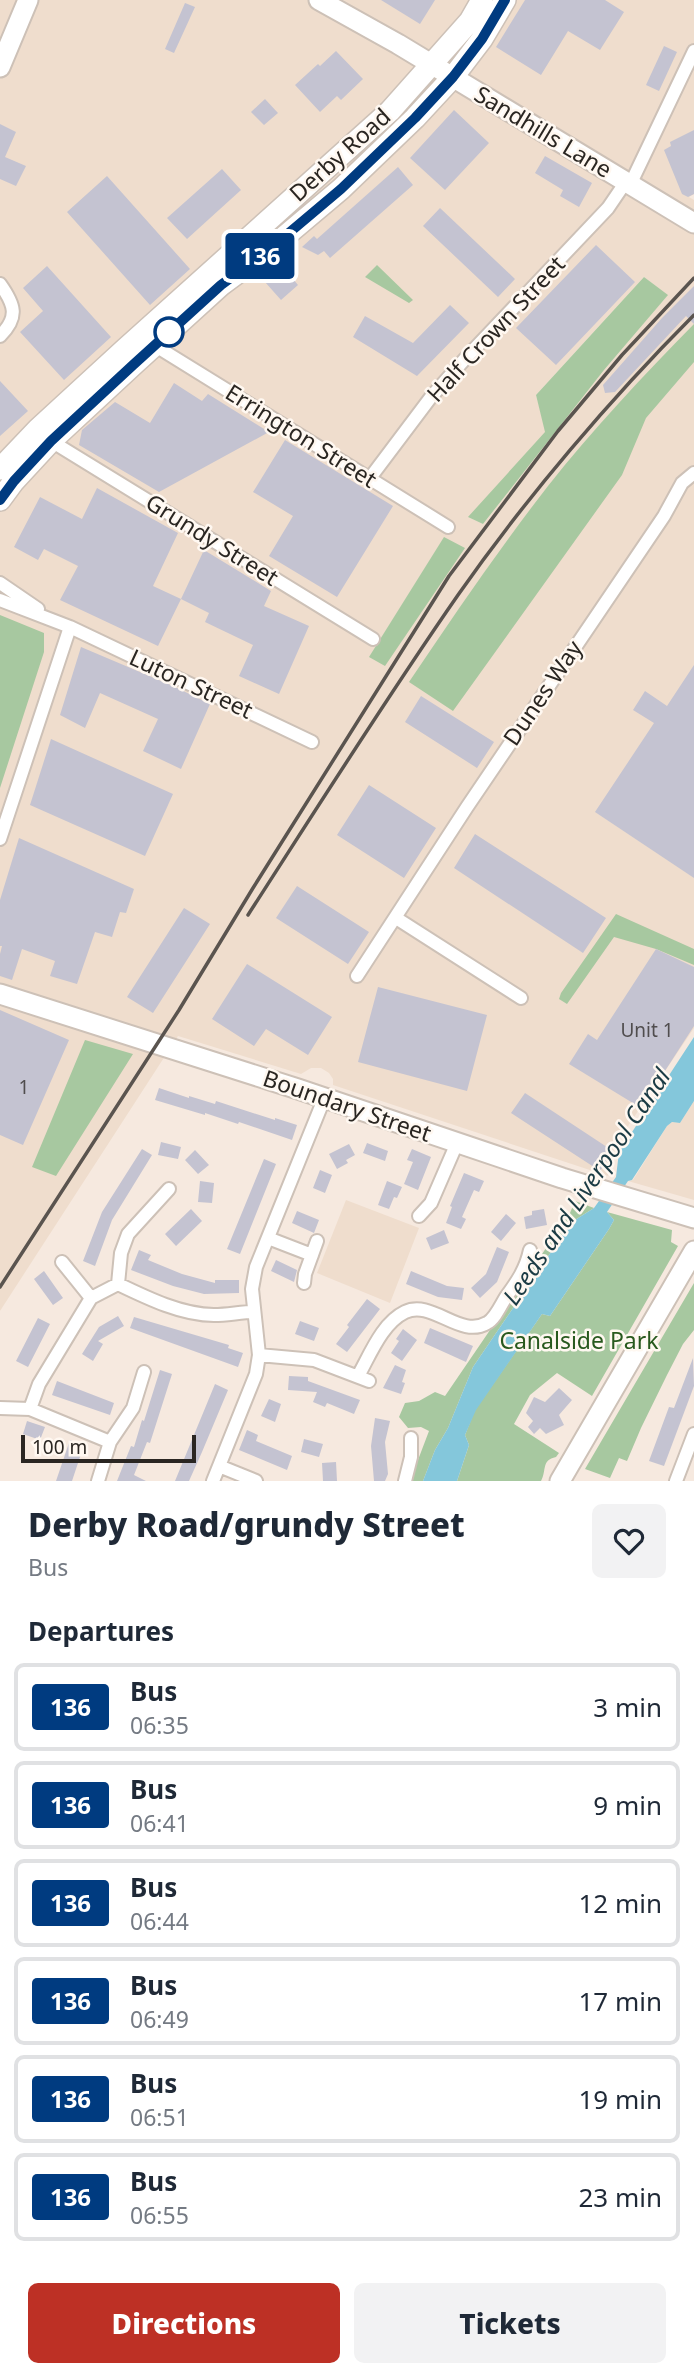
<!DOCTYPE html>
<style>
:root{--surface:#fff;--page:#f2f2f3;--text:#1f2937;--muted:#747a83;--line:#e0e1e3;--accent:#bd3025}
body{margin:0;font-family:"Noto Sans",sans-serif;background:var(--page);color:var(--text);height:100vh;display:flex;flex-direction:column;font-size:26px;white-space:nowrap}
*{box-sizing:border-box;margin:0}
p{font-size:23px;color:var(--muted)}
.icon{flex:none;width:38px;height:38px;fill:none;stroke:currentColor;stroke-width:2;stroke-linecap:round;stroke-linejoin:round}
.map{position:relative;height:1481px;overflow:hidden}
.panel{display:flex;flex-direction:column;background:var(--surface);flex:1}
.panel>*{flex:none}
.badge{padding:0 14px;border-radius:5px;font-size:24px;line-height:46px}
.scale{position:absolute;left:21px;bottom:18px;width:175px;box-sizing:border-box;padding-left:7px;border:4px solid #2a2622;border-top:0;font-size:19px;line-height:24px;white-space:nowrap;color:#2a2622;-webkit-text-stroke:5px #fff8f1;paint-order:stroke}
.map>.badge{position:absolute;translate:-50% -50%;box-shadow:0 0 0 4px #fff}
h2{padding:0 28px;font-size:26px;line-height:63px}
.round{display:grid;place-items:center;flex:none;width:74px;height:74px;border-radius:10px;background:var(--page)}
.head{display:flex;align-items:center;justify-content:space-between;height:119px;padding:0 28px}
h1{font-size:33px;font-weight:800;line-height:52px}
.action{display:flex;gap:14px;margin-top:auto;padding:14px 28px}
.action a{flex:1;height:80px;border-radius:10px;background:var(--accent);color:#fff;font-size:28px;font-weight:800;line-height:80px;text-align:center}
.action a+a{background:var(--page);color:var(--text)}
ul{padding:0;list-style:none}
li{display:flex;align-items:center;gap:21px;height:88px;margin:0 14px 10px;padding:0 14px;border:4px solid var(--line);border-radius:10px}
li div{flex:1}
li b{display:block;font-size:26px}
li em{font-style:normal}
li .badge{min-width:77px;font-weight:700;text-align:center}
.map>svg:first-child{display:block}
.built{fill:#efddcd;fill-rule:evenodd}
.green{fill:#a7c8a0}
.water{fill:#84c7db}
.building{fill:#c4c3d1}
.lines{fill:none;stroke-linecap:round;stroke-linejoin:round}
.minor-casing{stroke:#cdc1b7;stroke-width:16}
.primary-casing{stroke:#cdc1b7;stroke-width:23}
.trunk-casing{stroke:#cdc1b7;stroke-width:24}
.minor{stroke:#fff;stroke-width:12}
.primary{stroke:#fff;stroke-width:19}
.trunk{stroke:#fff;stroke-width:21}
.rail{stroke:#5a544f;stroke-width:3.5}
.line-casing{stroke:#fff;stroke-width:16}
.line{stroke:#003b80;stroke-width:10}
.stop-dot{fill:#fff;stroke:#003b80;stroke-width:3.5}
.labels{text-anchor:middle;stroke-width:5;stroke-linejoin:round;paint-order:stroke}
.number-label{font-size:19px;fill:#504d4e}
.street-label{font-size:23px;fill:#2a2622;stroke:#fff8f1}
.park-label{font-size:23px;fill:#28591e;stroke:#fff8f1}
.water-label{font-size:24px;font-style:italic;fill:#1b3b44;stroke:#fff8f1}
</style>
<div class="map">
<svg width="694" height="1481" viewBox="0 0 694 1481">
<rect width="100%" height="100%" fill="#f6e9df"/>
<!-- built -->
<path class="built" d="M0 0H694V194L689 197 694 200V1028L614 1147 608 1176 333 1085V1079L329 1073 321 1068H311L301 1074 178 1036 0 1311ZM644 277 667 296 604 370 483 524 469 517 546 432 536 395Z
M694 1101V1200L628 1181 633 1180 667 1126 672 1122 680 1123Z
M346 1200 419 1228 390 1303 317 1273Z"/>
<!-- green -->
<path class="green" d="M377 265 413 300 409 303 365 277Z
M644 277 668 295 604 370 483 524 468 517 545 432 536 395Z
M694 324V362L646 418 622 475 453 711 409 682C454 615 499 549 548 486 593 429 643 376 694 324Z
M444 537 465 548 385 666 369 657Z
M0 615 44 633V652L0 788Z
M616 914 694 949V965L656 949 614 937 567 1004 559 999 561 993Z
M85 1040 133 1054 56 1176 32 1167Z
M575 1201 594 1208 575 1220 568 1227 473 1367 448 1428 435 1450 423 1481H410L429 1431 421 1427 408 1428 399 1417 405 1403 419 1401 435 1392 445 1396 570 1213Z
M607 1212 672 1230 671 1242 678 1246 592 1396 557 1373 530 1395 514 1424 559 1453 556 1457C541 1460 547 1470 541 1481H457L469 1445 465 1435 475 1410 542 1314 550 1316 609 1229 614 1220Z
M694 1283V1330L683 1344 667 1375 641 1428 627 1461 619 1458 610 1478 585 1469Z"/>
<!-- water -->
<path class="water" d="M694 1037V1101L680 1123 672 1122 667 1126 632 1180 628 1181 607 1212 614 1220 609 1229 550 1316 542 1314 476 1410 465 1435 469 1445 457 1481H423L435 1450 448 1428 473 1367 568 1227 575 1220 594 1208 616 1177 619 1152Z"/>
<!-- building -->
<path class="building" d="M381 0H435L420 24Z
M525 0H605L624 12 600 50 568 31 541 75 496 47Z
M185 3 195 7 174 53 165 49Z
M664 46 677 52 659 91 646 85Z
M336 51 363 79 341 100 337 96 320 112 295 85 318 64 320 66Z
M265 99 278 113 264 125 251 112Z
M454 110 489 143 445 190 410 158Z
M0 124 16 132 5 157 26 166 16 186 0 179Z
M694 130V194L688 197 682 194 664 150 671 146 670 142Z
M545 156 592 183 579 207 560 196 563 190 535 173Z
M398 167 413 185 330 258 324 251 318 255 302 247 314 236 317 239Z
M222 169 241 190 187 239 167 218Z
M107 176 190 269 150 305 67 212Z
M440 208 515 279 498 297 423 226Z
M596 245 635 282 556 365 516 328Z
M47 266 111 337 64 380 20 332 43 311 23 288Z
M283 267 298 285 281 300 265 282Z
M694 286V324L686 316 615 392 605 393 603 385 662 318Z
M450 305 469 323 417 376 353 337 365 316 413 343Z
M0 381 28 411 0 436Z
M174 383 202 401 208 394 269 432 159 492 79 445 82 430 115 402 150 423Z
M285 440 393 506 337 597 269 556 293 516 253 492Z
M97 488 178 533 153 586 181 599 158 646 60 600 78 566 44 549 38 560 14 547 40 497 82 519Z
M204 550 271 591 264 606 309 626 279 694 239 676 253 645 205 622 209 613 181 599Z
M81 647 173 686 210 704 181 769 143 751 158 719 100 693 85 728 60 715Z
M694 665V878L595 812 654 723 633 710 645 691 667 706Z
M421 696 494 742 477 768 405 722Z
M51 739 173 794 145 856 30 805Z
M369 785 436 828 404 878 337 835Z
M475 834 606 918 583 953 454 868Z
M19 838 134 889 126 913 120 912 112 937 95 932 77 984 50 976 55 961 22 949 12 980 0 976V954L2 946H0V900Z
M297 886 369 932 348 964 276 918Z
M184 908 210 924 153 1013 127 997Z
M656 949 694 967V1026L641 1108 569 1064 588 1034 597 1040Z
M247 964 332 1017 308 1055 266 1029 254 1046 212 1019Z
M378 987 487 1015 467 1091 358 1062Z
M0 1010 69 1040 23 1145 0 1135Z
M159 1088 189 1098V1096L215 1104 216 1101 275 1120V1118L297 1125 292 1140 239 1122 238 1124 205 1113V1115L155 1100Z
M525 1093 613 1151 600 1171 511 1113Z
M161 1142 181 1147 178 1159 158 1155Z
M367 1143 388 1151 385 1161 363 1153Z
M349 1144 355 1155 346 1160 348 1163 337 1169 329 1154Z
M142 1149 152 1155 112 1220 95 1266 83 1261 102 1212Z
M412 1149 431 1157 418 1190 404 1184 413 1162 407 1160Z
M195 1150 209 1165 198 1174 185 1160Z
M264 1159 276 1164 240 1254 227 1249Z
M320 1170 332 1175 325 1193 313 1188Z
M464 1173 484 1181 479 1192 474 1190 462 1217 466 1219 461 1229 446 1223 452 1207 450 1206Z
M200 1181 214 1183 212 1203 198 1202Z
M387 1181 402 1187 397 1198 394 1197 389 1209 378 1205Z
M191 1209 202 1221 176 1246 165 1234Z
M544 1209 547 1225 526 1229 524 1217 532 1215V1211Z
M297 1211 319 1220 314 1233 292 1223Z
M506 1214 516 1223 501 1241 491 1232Z
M444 1230 449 1243 431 1250 426 1238Z
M497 1247 509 1252 497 1282 480 1298 471 1288 486 1274Z
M139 1250 151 1255 148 1260 182 1274 215 1283V1280H239V1293L204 1294 173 1286 131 1270Z
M276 1260 297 1270 294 1282 271 1271Z
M44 1271 63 1298 53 1305 34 1279Z
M411 1271 447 1286 464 1288 462 1300 438 1297 406 1284Z
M367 1299 380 1309 347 1352 336 1344 349 1327 347 1325Z
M118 1316 124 1326 98 1341 103 1344 93 1361 82 1354 99 1327Z
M134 1317 229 1345 228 1348 243 1353 238 1367 130 1328Z
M38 1318 50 1324 28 1367 16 1361Z
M300 1321 319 1328 314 1341 295 1334Z
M430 1328 473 1346 466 1362 424 1343Z
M403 1329 417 1340 402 1361 391 1353 399 1341 396 1339Z
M693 1358 694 1386 664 1466 649 1461 669 1407 674 1408Z
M395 1365 406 1370 402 1382 405 1383 401 1394 383 1388Z
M160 1370 172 1374 150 1443 147 1442 134 1475 146 1481H117L131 1446 134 1447 142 1420 144 1421Z
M289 1376 308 1377V1381L360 1400 354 1414 327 1403 325 1407 313 1402 317 1392 288 1390Z
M57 1381 114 1403 110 1415 52 1395Z
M215 1384 228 1390 202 1452 189 1481H175Z
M559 1388 572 1400 559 1415 564 1425 546 1434 540 1428 534 1434 528 1427 533 1421 526 1413 534 1397 545 1402Z
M269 1399 281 1404 275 1422 261 1416Z
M375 1418 390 1421 385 1442 388 1474 385 1481H374L371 1446Z
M27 1421 45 1427 40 1440 23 1434Z
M247 1430 258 1435 256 1441 292 1456 287 1470 239 1450Z
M304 1439 323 1444 319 1457 301 1452Z
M70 1440 84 1445 72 1481H56Z
M336 1462 337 1481H323L322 1463Z"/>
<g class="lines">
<defs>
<path id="minor" d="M630 185 694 51
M0 284C15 305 19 317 0 336
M154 345 448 527
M51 441 373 639
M370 478 431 397 464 360 608 208 625 183
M0 583 38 609
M0 600 70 627 0 839
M70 627 312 742
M396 918 521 998
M357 976 467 807 664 516 682 483 694 473
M419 1216 431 1203 457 1143
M268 1238 312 1255
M62 1262 91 1298
M304 1283 305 1274 317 1241
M118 1284 121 1253 128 1234 169 1189
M259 1355 314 1360 369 1381
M358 1376C370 1355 382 1323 405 1312 432 1299 460 1339 487 1323 495 1319 501 1305 506 1297 517 1282 526 1269 530 1250
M0 1408 30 1409 110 1442
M30 1409 39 1384 91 1298 118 1284C147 1298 182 1315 214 1315 228 1315 241 1312 254 1312
M219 1466 256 1481
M98 1481 110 1442 133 1408 144 1372
M213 1481 256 1374 259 1355 252 1289 256 1267 324 1099
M405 1481 411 1457V1438
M676 1481 694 1434"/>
<path id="primary" d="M319 0 398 44 694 223
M0 67 28 0
M0 994 298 1089 562 1178 694 1218
M560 1481 694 1251"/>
<path id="trunk" d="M0 469 38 429 124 350 390 111 470 21 482 0
M0 500 14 481 51 441 133 365 221 285 271 248 341 189 415 118 453 77 482 39 505 0"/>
</defs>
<!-- minor casing -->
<use href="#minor" class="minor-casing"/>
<!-- primary casing -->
<use href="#primary" class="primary-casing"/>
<!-- trunk casing -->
<use href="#trunk" class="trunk-casing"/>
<!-- minor -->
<use href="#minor" class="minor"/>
<!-- primary -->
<use href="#primary" class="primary"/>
<!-- trunk -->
<use href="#trunk" class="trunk"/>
<!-- rail -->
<path class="rail" d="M248 915C317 808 385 700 458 595 525 499 611 398 694 315
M0 1287 179 1010 253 888 449 576 558 431 622 355 694 278"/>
</g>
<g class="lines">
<defs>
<path id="line" d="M0 500 14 481 51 441 133 365 221 285 271 248 341 189 415 118 453 77 482 39 505 0"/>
</defs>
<!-- line casing -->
<use href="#line" class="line-casing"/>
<!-- line -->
<use href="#line" class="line"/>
</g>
<!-- markers -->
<circle class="stop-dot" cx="169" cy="332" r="14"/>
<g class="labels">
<!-- number labels -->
<g class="number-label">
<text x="647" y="1037">Unit 1</text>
<text x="24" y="1094">1</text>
</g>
<!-- street labels -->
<g class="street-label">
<text transform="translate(543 132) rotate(31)" y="8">Sandhills Lane</text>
<text transform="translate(340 155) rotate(-42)" y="8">Derby Road</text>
<text transform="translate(496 329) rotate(-47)" y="8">Half Crown Street</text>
<text transform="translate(301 436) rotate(32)" y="8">Errington Street</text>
<text transform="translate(212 540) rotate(32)" y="8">Grundy Street</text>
<text transform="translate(191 684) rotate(25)" y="8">Luton Street</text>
<text transform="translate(543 693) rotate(-56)" y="8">Dunes Way</text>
<text transform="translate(347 1106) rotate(19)" y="8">Boundary Street</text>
</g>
<!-- park labels -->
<g class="park-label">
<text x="579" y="1349">Canalside Park</text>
</g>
<!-- water labels -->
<g class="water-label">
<text transform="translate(587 1187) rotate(-56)" y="8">Leeds and Liverpool Canal</text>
</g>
</g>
</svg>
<div class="scale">100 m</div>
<b class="badge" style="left:260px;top:256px;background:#003b80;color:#fff">136</b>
</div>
<section class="panel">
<div class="head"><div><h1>Derby Road/grundy Street</h1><p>Bus</p></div><a class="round"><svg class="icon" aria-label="heart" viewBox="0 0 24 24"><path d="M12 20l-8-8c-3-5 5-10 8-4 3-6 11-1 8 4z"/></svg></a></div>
<h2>Departures</h2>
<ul>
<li><span class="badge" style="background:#003b80;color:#fff">136</span><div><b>Bus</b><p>06:35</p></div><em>3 min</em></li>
<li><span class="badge" style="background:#003b80;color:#fff">136</span><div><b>Bus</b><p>06:41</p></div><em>9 min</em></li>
<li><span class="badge" style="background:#003b80;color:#fff">136</span><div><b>Bus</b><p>06:44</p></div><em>12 min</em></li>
<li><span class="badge" style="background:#003b80;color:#fff">136</span><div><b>Bus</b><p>06:49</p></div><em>17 min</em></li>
<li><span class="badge" style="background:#003b80;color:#fff">136</span><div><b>Bus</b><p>06:51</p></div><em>19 min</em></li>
<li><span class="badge" style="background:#003b80;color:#fff">136</span><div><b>Bus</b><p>06:55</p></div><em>23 min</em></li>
</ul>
<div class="action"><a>Directions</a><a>Tickets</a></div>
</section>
